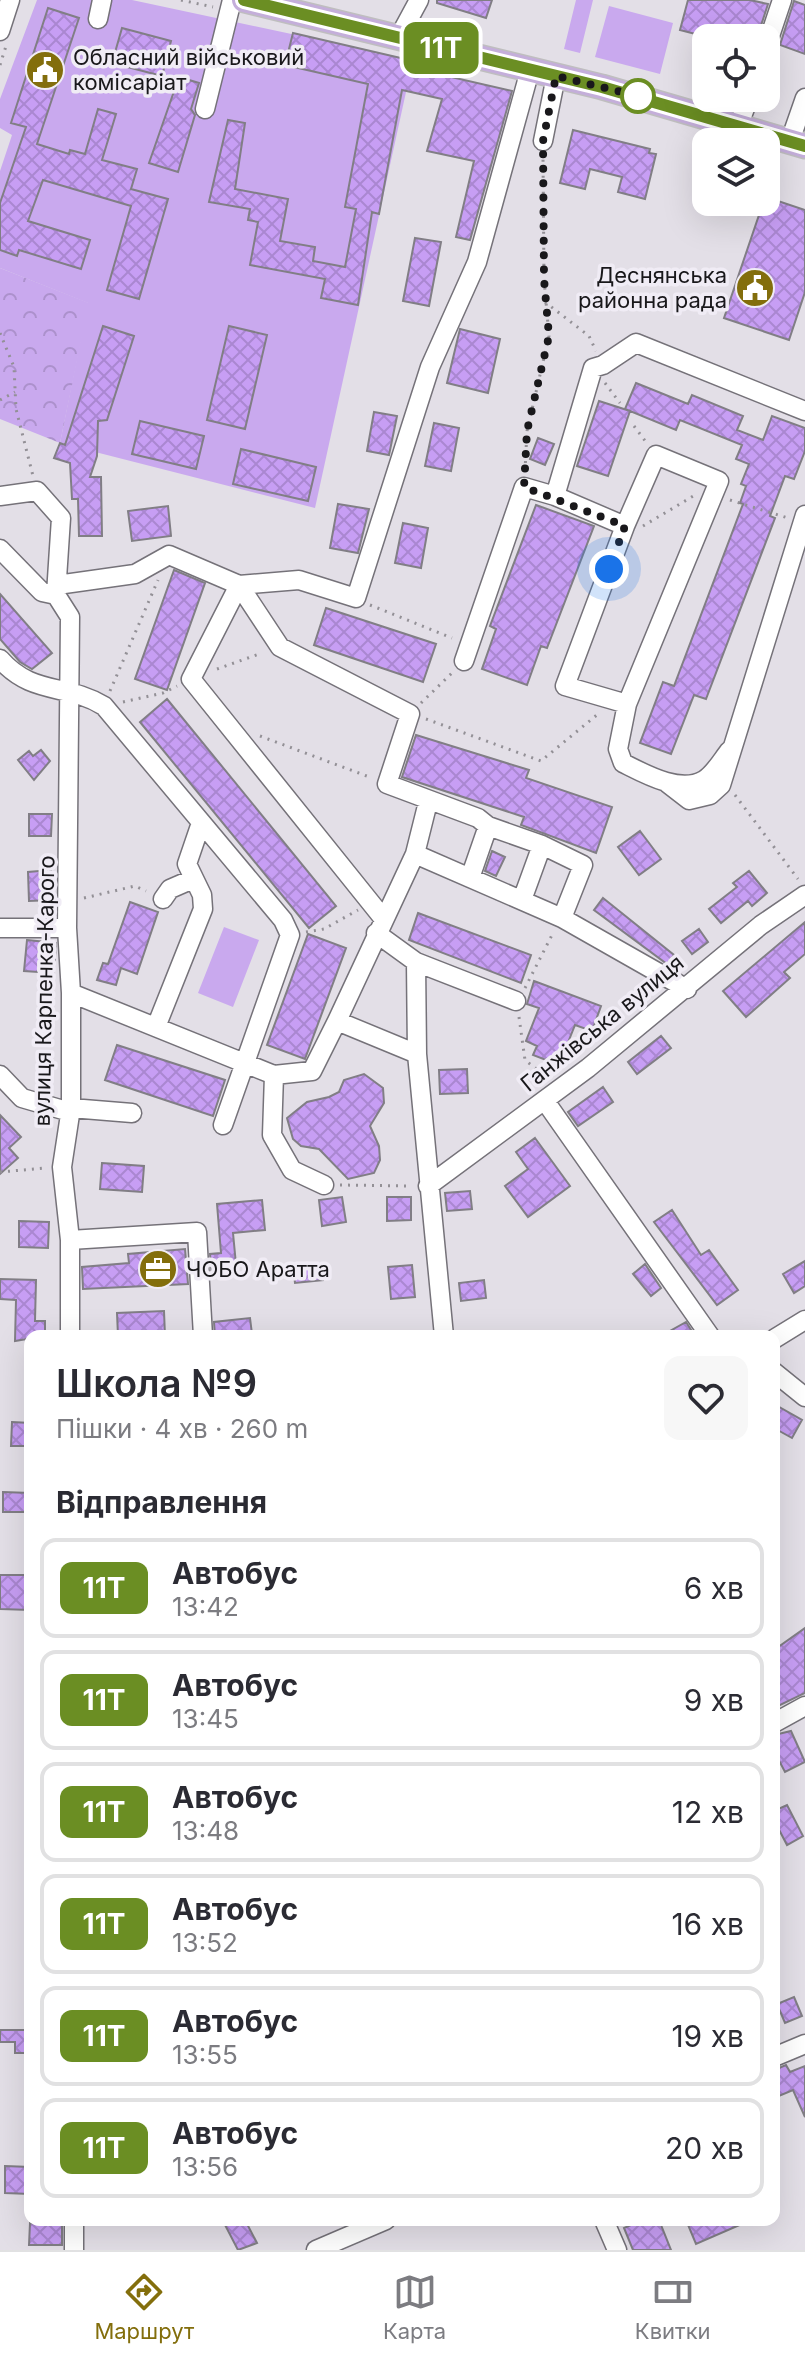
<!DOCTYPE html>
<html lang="uk">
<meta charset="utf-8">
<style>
:root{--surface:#fff;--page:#f7f7f7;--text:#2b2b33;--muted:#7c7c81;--line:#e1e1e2;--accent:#836e0c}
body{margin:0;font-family:Inter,sans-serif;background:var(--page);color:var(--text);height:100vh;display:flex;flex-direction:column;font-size:30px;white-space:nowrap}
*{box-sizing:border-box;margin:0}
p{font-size:26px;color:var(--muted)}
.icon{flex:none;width:44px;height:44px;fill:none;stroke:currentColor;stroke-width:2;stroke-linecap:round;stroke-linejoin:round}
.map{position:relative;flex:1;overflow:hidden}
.sheet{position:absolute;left:24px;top:1330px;width:756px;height:896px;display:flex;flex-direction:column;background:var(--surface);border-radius:16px;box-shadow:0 8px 32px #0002}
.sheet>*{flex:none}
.badge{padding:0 16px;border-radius:12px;font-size:28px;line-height:52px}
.controls{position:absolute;left:692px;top:24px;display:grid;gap:16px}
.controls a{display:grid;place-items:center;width:88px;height:88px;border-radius:16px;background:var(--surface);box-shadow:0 8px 32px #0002;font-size:40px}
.you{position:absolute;width:40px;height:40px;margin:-20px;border:6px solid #fff;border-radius:50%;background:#1a73e8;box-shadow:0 0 0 12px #1a73e833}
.map>.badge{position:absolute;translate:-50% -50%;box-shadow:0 0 0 4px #fff}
h2{padding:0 32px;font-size:30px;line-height:72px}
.round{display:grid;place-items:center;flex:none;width:84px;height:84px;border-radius:16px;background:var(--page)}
.overview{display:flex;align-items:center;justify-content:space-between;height:136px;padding:0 32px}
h1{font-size:38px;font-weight:600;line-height:60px}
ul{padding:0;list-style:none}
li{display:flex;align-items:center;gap:24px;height:100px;margin:0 16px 12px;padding:0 16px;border:4px solid var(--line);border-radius:16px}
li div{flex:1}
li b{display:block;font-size:30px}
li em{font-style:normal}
li .badge{min-width:88px;font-weight:700;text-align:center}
.tab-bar{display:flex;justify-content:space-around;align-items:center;height:112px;border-top:2px solid var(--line);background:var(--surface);font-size:22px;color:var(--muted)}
.tab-bar a{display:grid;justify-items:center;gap:4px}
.tab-bar .on{color:var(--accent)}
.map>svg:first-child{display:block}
.green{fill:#c9a9ee}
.forest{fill:url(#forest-crowns)}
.building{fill:url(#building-cross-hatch);stroke:#817e85;stroke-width:2}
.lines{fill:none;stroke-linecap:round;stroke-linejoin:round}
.minor-casing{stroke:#757279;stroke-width:21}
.major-casing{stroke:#bfbebf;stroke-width:27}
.path{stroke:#939096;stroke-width:3;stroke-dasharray:2 6;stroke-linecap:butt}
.minor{stroke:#fff;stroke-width:18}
.major{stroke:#c4aeda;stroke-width:24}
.line-casing{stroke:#fff;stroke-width:18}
.line{stroke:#6b8e23;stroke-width:12}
.walk{stroke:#19181b;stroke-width:8;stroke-dasharray:0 14.4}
.stop-dot{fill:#fff;stroke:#6b8e23;stroke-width:4}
.labels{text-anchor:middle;stroke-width:7;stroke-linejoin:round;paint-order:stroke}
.poi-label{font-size:22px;fill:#19181b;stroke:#f0ecf5;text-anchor:start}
.street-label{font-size:22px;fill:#19181b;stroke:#f0ecf5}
</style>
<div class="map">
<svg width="805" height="2250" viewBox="0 0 805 2250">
<defs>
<pattern id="forest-crowns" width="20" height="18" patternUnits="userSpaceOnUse" patternTransform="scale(2)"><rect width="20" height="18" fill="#c9a9ee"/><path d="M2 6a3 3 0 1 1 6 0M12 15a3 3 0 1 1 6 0" fill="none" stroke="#ac91cc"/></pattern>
<pattern id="building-cross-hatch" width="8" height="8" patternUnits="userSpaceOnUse" patternTransform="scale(2)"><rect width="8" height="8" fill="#c79ef4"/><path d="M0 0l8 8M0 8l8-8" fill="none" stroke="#aa87d1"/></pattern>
</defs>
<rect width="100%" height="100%" fill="#e3dfe7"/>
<!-- green -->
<path class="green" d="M37 0H132L413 60 315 508 60 443 88 303 0 268V171L12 135 0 128V99Z
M576 0H593L580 53 564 49Z
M609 6 673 23 660 74 595 57Z
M224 927 259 940 233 1007 198 993Z"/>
<!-- forest -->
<path class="forest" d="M0 268 89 303 60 443 0 419Z"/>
<!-- building -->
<path class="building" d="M437 0H492L486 18 437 3Z
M688 0H750L768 4 757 38H711L680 30Z
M794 1 805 5V54L780 45Z
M48 8 79 18 37 144 69 154 70 150 85 154 98 109 116 114 102 160 137 169 131 189 168 199 139 299 107 290 131 206 43 180 28 221 90 240 81 269 19 250 17 256 0 250V203L26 127 11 123Z
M122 28 171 41 162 76 112 63Z
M293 33 405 59 403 66 512 91 470 240 456 237 474 161 427 151 442 99 402 90 379 214 372 212 358 305 321 298 325 279 250 265 258 222 248 220 250 209 209 202 228 120 245 123 235 189 288 199 280 241 315 247 313 261 345 267 356 209 345 207 368 84 285 65Z
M179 77 199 83 191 109 195 115 178 172 149 163Z
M573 130 650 149 649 153 656 154 645 199 618 192 622 177 590 169 585 189 560 183Z
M766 197 805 210V292L789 340 724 318 760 212 736 202H766Z
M415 238 441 242 429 306 403 301Z
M103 326 134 336 107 420 98 421 97 456 90 477H101L102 536H79L78 499H72L70 463 54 458 60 443 65 445Z
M229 326 267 335 245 429 207 420Z
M460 329 500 339 488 393 447 383Z
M636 383 688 404 692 395 743 416 737 430 763 440 772 416 805 428V451L794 479 785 476 770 516 775 518 706 699 694 695 671 754 640 743 663 682 674 686 743 504 740 503 746 486 741 484 749 464 736 459 742 445 680 420 676 430 625 409Z
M599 401 630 411 608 476 577 466Z
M374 412 397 416 389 455 367 451Z
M140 421 204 436 196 469 132 454Z
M434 423 459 428 451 471 425 466Z
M538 438 554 444 545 465 530 459Z
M241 449 316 467 308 501 233 484Z
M338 504 369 509 358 553 330 548Z
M536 505 594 526 547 648 541 646 527 685 482 669 496 629 490 626Z
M168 506 171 536 132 541 128 511Z
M403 523 428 528 421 568 395 563Z
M174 570 205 583 167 690 135 679Z
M0 594 52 653 32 669 20 662 0 639Z
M326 608 436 644 423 682 314 645Z
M167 699 336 906 309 928 140 722Z
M416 735 529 770 526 778 612 807 596 853 521 825 524 817 402 777Z
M41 750 50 761 34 780 18 760 29 751 33 756Z
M29 814H52L51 836H29Z
M640 831 661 859 639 875 618 847Z
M492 851 505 857 496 876 485 871Z
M51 870 53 900 29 901 28 872Z
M749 871 767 893 752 906 748 901 721 923 709 909 737 887 733 883Z
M603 898 674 955 667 964 594 910Z
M130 902 158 912 137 974 121 968 116 985 97 980 103 963 108 964Z
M418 913 531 955 521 983 409 940Z
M805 922V954L784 972 790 978 746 1017 723 991Z
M699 929 708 942 692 954 682 941Z
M308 934 346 948 305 1059 267 1045Z
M27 940 56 943 54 973 24 971Z
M534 981 601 1006 592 1031 575 1025 559 1065 533 1055 537 1046 526 1041 539 1008 527 1004Z
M661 1036 671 1048 637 1074 628 1062Z
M117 1045 225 1080 213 1116 105 1080Z
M467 1069 468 1093 440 1094 439 1070Z
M364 1074 383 1088 384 1103 370 1126 379 1146 380 1160 374 1173 348 1179 319 1149 301 1146 293 1139 287 1118 307 1102 329 1097 339 1092 344 1080Z
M603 1087 613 1102 578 1126 568 1112Z
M0 1115 21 1137 9 1148 18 1158 0 1174Z
M535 1138 570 1186 528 1217 505 1186 528 1169 516 1152Z
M102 1163 144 1166 142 1192 100 1189Z
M470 1191 472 1209 447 1211 445 1193Z
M342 1197 346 1222 322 1226 319 1200Z
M387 1197H411V1220L387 1221Z
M262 1200 265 1230 233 1233 237 1275 212 1277 210 1254 221 1253 217 1204Z
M672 1210 701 1255 709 1250 738 1290 717 1305 654 1222Z
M19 1221 49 1222 48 1248 19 1247Z
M185 1249 188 1284 83 1289 82 1267 129 1263 128 1254Z
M805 1261V1286L794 1293 783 1274Z
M321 1263 323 1280 295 1283 293 1266Z
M645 1264 661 1288 651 1296 633 1274Z
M412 1265 415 1297 391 1299 388 1267Z
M0 1279 36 1280 35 1321H45V1336L15 1341 16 1300 0 1299Z
M484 1280 486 1298 461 1301 459 1283Z
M164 1311 165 1336H118L117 1313Z
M250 1318 252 1334 215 1336 214 1322Z
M686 1322 695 1336H661Z
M774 1404 802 1420 792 1438 774 1428Z
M12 1422 30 1423V1446H11Z
M3 1492 30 1493V1512H3Z
M0 1575H30V1610L0 1609Z
M805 1628V1693L774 1708V1650Z
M791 1731 805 1762 785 1772 774 1751V1735Z
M787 1805 803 1836 787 1845 774 1820V1811Z
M794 1997 802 2016 785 2023 777 2004Z
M0 2030H30V2053H15V2042H0Z
M786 2065 790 2072 805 2066V2117L793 2090 774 2098V2070Z
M5 2166 30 2167V2194L5 2193Z
M234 2220H245L257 2243 238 2250 225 2225Z
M642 2220H659L671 2250H633L624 2228Z
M686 2220H751L696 2244Z
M30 2223 62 2224V2245H29Z"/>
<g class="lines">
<defs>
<path id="minor" d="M98 19 102 0
M0 31 10 0
M399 37 419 0
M766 48 782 0
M205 109 232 0
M739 124 749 98
M543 141 556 76
M790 141 805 98
M0 496 37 491 61 518 56 594
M555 496 625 526 565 686 627 704
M625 526 656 455 719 481 627 704 618 749 623 763C645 774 680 794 704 780 714 774 722 760 729 751
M0 549 42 592 56 595 70 617 67 928 71 993V1108L62 1167 70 1240V1336
M57 585 135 574 169 555 239 585 299 580 356 598 430 367 477 262 530 70
M239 585 280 647 410 714 387 784 478 818 488 826 542 845 583 865 562 918
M239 585 191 679 383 918
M0 659C32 696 67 683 104 706L283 920 290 935 223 1125
M464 661 524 487 555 496 593 368 603 365 636 343 805 411
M667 783 689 800 710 795 721 785 805 515
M415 854 428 802
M470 878 488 826
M163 899 170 889 193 879
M522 900 542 845
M0 928H67
M376 933 416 962 417 1054
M416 962 516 1001
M71 993 274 1075 312 1071 337 1021 417 1054 444 1336
M337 1021 415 854 562 918 687 989
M156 1027 203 909 202 895 187 864 201 823
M0 1075 22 1098 70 1112
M274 1075 272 1135 292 1170 324 1185
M545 1101 710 1336
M71 1108 132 1113
M428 1186 588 1068 761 925 805 895
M70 1240 197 1232 203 1336
M774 1339 805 1320
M774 1372 805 1397
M774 1723 805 1706
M774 2057 805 2044
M604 2220 617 2250
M74 2250V2220
M316 2250 386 2220"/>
<path id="major" d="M244 0 602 87 805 146"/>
</defs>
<!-- minor casing -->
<use href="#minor" class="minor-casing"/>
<!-- major casing -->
<use href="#major" class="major-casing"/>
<!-- path -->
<path class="path" d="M181 0 213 7
M0 65 6 46
M545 302 589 336 596 351
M0 333 14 367 16 409 33 476
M605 383 620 403
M0 400 15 392
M634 426 646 442
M525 471 527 431 549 336 544 279 543 158
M730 500 788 518
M643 526 695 495
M370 605 452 638
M217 669 262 653
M110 691 158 580
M123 702 163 693 177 686
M421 703 453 672
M426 719 541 761 598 714
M260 736 372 778
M735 795 798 879
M84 898 135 886 146 891
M306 932 324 929 358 910
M525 988 554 931
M519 1017 525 1060 548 1078
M0 1172 46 1168
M340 1185 412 1186"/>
<!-- minor -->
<use href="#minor" class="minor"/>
<!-- major -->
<use href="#major" class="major"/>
</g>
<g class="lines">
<defs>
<path id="line" d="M244 0 602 87 805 146"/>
</defs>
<!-- line casing -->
<use href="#line" class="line-casing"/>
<!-- line -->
<use href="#line" class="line"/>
<!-- walk -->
<path class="walk" d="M609 569 625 526 524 487 527 431 549 336 544 279 543 141 556 76 638 96"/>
</g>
<!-- icons -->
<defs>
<symbol id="civic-disc" viewBox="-11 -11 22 22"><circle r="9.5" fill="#836e0c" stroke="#f0ecf5"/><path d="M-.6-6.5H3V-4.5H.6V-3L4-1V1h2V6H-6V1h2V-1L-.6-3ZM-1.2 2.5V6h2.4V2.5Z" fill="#fff"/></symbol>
<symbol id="office-disc" viewBox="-11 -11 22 22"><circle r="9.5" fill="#836e0c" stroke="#f0ecf5"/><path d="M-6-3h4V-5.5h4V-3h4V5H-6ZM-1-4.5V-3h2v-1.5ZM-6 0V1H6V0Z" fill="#fff"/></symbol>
</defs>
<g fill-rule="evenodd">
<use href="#civic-disc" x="23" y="48" width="44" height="44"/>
<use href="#civic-disc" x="733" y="266" width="44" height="44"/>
<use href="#office-disc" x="136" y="1247" width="44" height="44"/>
</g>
<!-- markers -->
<circle class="stop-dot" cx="638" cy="96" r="16"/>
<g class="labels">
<!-- poi labels -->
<g class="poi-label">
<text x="73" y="65">Обласний військовий<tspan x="73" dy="25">комісаріат</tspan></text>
<text x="727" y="283" text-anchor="end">Деснянська<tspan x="727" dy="25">районна рада</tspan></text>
<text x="186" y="1277">ЧОБО Аратта</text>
</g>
<!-- street labels -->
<g class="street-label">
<text transform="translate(44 991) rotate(-89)" y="8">вулиця Карпенка-Карого</text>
<text transform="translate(602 1023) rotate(-39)" y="8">Ганжівська вулиця</text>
</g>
</g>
</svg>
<div class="controls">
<a><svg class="icon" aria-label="locate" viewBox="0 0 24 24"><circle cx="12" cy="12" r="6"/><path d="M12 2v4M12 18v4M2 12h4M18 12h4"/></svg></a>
<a><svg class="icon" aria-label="layers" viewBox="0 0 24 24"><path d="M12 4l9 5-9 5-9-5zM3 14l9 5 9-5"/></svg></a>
</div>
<div class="you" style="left:609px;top:569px"></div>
<b class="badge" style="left:441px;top:48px;background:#6b8e23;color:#fff">11Т</b>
<section class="sheet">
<div class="overview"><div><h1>Школа №9</h1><p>Пішки · 4 хв · 260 m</p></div><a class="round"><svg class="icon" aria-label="heart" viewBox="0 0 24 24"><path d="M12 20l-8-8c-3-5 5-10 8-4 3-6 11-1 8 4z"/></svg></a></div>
<h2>Відправлення</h2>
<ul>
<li><span class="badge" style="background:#6b8e23;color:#fff">11Т</span><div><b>Автобус</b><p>13:42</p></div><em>6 хв</em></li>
<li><span class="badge" style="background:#6b8e23;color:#fff">11Т</span><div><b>Автобус</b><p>13:45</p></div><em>9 хв</em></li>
<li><span class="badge" style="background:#6b8e23;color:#fff">11Т</span><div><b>Автобус</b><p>13:48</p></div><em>12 хв</em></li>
<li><span class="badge" style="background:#6b8e23;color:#fff">11Т</span><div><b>Автобус</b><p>13:52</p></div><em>16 хв</em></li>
<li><span class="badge" style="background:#6b8e23;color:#fff">11Т</span><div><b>Автобус</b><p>13:55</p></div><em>19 хв</em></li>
<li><span class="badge" style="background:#6b8e23;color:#fff">11Т</span><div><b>Автобус</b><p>13:56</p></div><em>20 хв</em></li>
</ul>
</section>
</div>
<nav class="tab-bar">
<a class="on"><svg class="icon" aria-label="directions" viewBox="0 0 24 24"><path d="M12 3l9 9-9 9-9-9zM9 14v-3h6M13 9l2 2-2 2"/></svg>Маршрут</a>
<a><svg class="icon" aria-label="map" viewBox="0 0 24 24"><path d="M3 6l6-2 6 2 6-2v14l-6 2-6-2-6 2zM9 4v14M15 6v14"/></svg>Карта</a>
<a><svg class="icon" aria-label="tickets" viewBox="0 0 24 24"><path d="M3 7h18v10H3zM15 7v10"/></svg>Квитки</a>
</nav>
